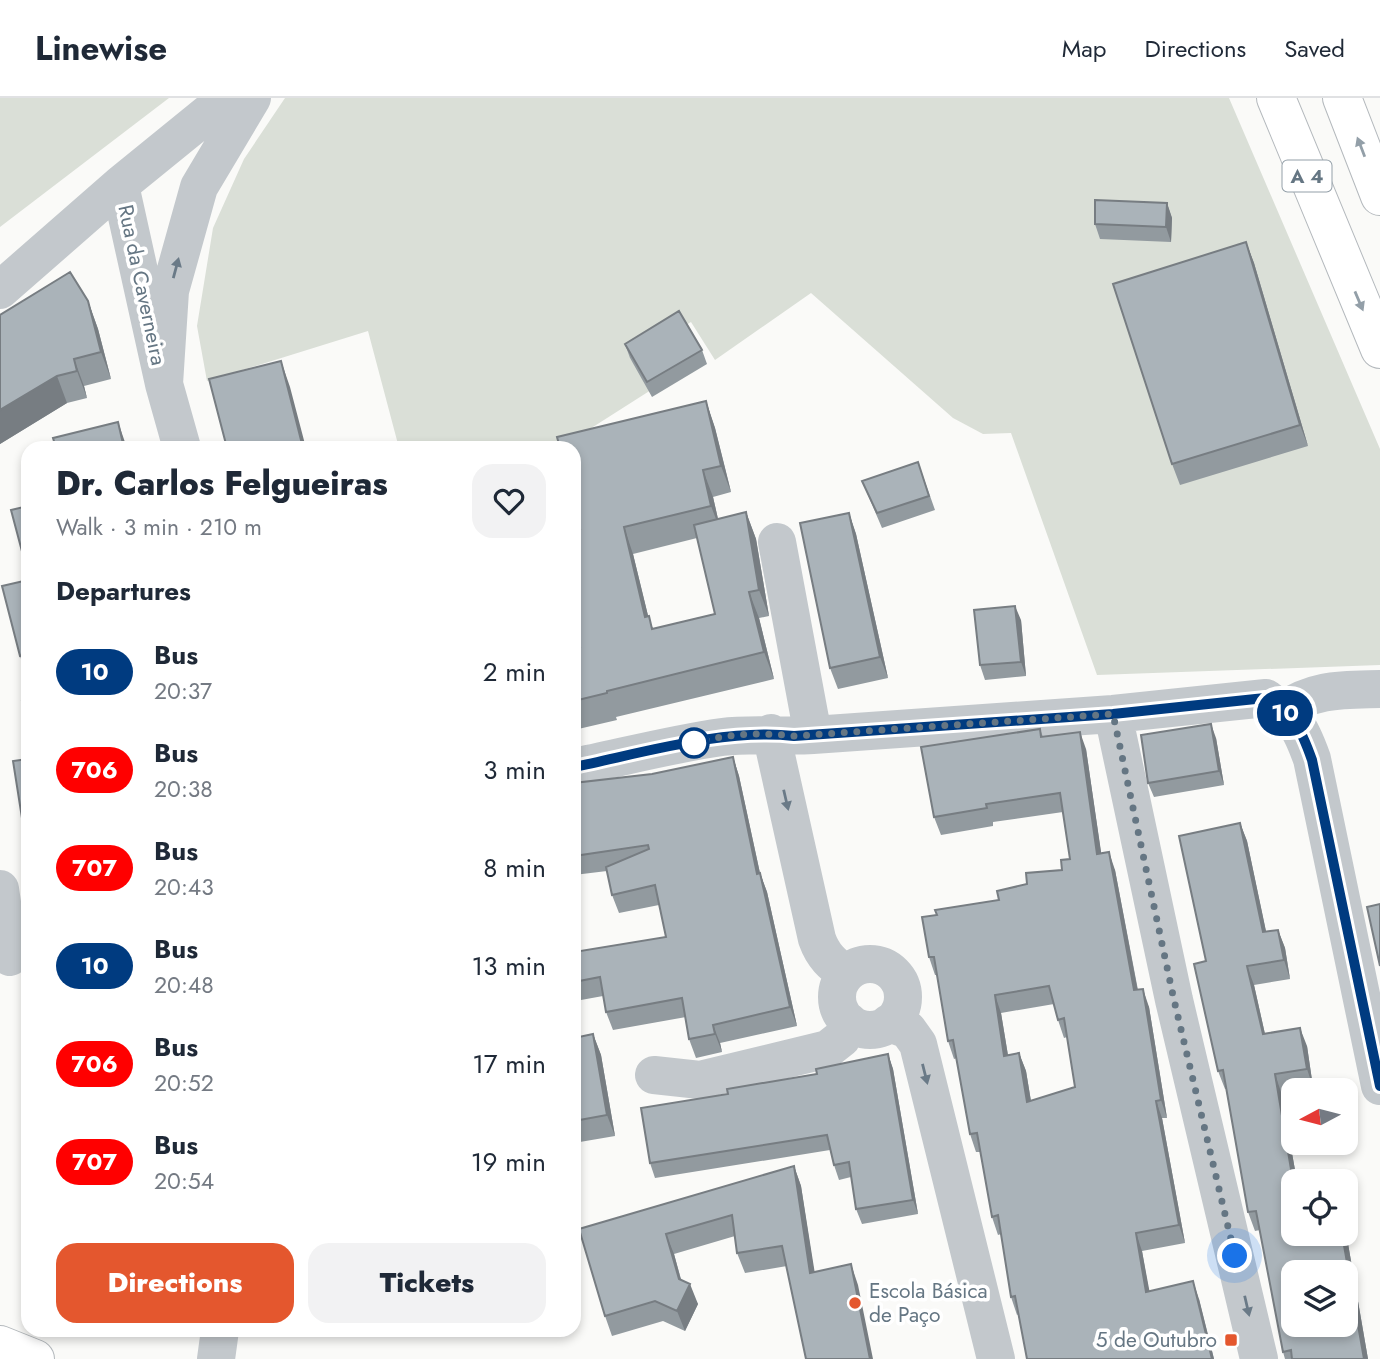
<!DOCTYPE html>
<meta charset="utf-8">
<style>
:root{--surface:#fff;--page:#f2f2f3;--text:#1f2937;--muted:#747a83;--line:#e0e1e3;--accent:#e4572e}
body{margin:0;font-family:Jost,sans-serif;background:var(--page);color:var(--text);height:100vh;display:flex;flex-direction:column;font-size:26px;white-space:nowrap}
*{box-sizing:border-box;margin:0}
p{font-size:23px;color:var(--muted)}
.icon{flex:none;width:38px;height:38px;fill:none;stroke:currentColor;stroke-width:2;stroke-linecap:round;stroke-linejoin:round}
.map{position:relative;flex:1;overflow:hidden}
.drawer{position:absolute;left:21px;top:343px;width:560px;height:896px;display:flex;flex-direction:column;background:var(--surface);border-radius:21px;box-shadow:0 4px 10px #0003}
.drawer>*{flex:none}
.badge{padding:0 14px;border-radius:23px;font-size:24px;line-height:46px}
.needle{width:46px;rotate:263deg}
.controls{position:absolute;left:1281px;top:980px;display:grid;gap:14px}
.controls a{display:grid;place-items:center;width:77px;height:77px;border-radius:14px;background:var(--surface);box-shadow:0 4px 10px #0003;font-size:35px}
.you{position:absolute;width:35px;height:35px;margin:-18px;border:5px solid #fff;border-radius:50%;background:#1a73e8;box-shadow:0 0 0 10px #1a73e833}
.map>.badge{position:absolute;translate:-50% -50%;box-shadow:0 0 0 4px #fff}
h2{padding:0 35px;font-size:26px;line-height:63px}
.round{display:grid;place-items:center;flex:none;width:74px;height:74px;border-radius:21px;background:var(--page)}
.headline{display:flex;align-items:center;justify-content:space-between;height:119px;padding:0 35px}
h1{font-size:33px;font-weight:800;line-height:52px}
.primary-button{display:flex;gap:14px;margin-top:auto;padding:14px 35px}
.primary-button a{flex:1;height:80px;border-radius:21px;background:var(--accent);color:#fff;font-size:28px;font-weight:800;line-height:80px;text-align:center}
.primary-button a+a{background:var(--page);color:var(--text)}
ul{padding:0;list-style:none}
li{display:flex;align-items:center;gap:21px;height:98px;padding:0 35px}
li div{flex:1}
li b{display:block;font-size:26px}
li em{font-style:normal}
li .badge{min-width:77px;font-weight:700;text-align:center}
header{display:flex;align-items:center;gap:42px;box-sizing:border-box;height:98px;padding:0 35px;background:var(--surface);border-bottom:2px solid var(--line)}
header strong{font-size:33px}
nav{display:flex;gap:38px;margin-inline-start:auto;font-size:24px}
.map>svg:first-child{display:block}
.green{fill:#dadfd7}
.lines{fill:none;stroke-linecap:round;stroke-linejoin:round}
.highway-casing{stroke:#b4b9bd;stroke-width:40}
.minor{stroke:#c3c8cc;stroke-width:38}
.highway{stroke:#fff;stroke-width:38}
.wall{fill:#929a9f;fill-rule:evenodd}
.shaded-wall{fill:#777d82}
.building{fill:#aab3b9;stroke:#777d82;stroke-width:2;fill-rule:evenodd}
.oneway{fill:#939fa8}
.oneway2{fill:#6a7a87}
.line-casing{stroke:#fff;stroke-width:16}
.line{stroke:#003b80;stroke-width:10}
.walk{stroke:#657683;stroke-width:7;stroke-dasharray:0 12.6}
.stop-dot{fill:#fff;stroke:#003b80;stroke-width:3.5}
.poi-dot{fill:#e4572e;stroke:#fff;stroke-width:2.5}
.labels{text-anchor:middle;stroke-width:7;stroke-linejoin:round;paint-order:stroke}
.shield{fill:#fff;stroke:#939fa8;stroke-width:2}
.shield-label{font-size:19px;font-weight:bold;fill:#657683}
.street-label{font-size:21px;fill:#657683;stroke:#fff}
.poi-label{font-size:21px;fill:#657683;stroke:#fff;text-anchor:start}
</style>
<header>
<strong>Linewise</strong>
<nav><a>Map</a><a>Directions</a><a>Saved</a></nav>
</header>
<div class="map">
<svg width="1380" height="1261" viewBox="0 0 1380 1261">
<rect width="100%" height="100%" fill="#fafaf8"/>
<!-- green -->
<path class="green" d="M0 0H169L0 129Z
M285 0H1229L1380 351V567L1097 577 1011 335 983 336 953 320 811 195 715 262 691 224 630 260 651 292 560 350H399L368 233 207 283 197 228 213 130 244 61Z"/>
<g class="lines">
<defs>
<path id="highway" d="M1276 0 1380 251
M1342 0 1380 98
M0 1247 35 1261"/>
</defs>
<!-- highway casing -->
<use href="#highway" class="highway-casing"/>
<!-- minor -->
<path class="minor" d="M120 87 164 286 182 350
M0 192 120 87 227 0
M164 286 170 193 199 89 252 0
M777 444 813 637
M1282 613C1314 590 1343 592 1380 591
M1113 616 1174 902 1259 1261
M771 635 817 841C823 858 832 866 846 876
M574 669C623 659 672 646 722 639 752 635 782 639 813 637L1113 616 1266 600C1296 623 1299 625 1312 661L1380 988
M0 791 10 859
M837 899a33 33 0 1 1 66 0a33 33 0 1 1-66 0Z
M889 925 908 932 918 946 996 1261
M654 977 700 982 828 951 842 940 849 924
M216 1261 220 1232"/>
<!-- highway -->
<use href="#highway" class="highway"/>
</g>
<!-- wall -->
<path class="wall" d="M1167 105 1172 120 1171 144 1100 141 1095 126Z
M1246 144 1254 165 1308 348 1180 387 1172 366Z
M88 203 98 231 111 281 84 288 87 300 67 305 0 346V217Z
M625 246 702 252 707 266 652 299 630 260Z
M706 303 715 330 731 394 713 399 718 421 746 414 756 441 769 518 759 520 774 581 616 619 617 622 574 632V551L580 549 577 470ZM697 440 715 516 653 531 648 518 633 456Z
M918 364 935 412 882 430 862 383Z
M849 415 856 436 888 580 838 591 830 570Z
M28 482V581L20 558Z
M1021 522 1026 578 985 582 980 567Z
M1040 631 1043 639 1086 651 1101 755 1115 772 1138 892 1149 909 1167 1020H1162L1185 1145 1142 1153 1149 1194 1199 1201 1214 1261H1027L1019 1216 1017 1217 1011 1199 1001 1136 998 1137 992 1119 980 1054H976L970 1036 957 960 954 961 948 943 937 877H935L929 859 937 817 999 802 1027 786 1062 772 1070 761 1063 714 993 724V728L941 737 934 719ZM1054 906 1058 922 1064 940 1067 939 1075 989 1031 1003 1026 973 1019 955 1008 957 1001 915Z
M1216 640 1224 687 1154 699 1148 685Z
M733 659 739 678 760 775 767 794 797 928 720 945 722 954 696 960 689 941 686 919 613 932 606 914 603 898 581 902 574 882 666 839 659 807 619 815 612 797 607 773 574 777V685L652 676Z
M1240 725 1247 743 1266 834 1278 832 1285 850 1290 881 1254 887 1265 936 1307 948 1313 989 1281 994 1297 1083H1293V1136H1346V1134L1368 1261H1285L1283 1254 1260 1132 1255 1133 1248 1114 1226 991H1225L1218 973 1206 863Z
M593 936 601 957 615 1038 574 1045V940Z
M888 956 893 971 918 1116 862 1126 856 1111 851 1079 839 1082 834 1067 830 1052 655 1080 650 1065 728 996 817 976Z
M794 1068 801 1088 814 1174 858 1187 787 1168 745 1175 737 1155 735 1138 674 1156 681 1181 698 1206 685 1233 663 1223 612 1238 605 1218 579 1131Z"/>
<!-- shaded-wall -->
<path class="shaded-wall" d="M1167 105 1172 120 1171 144 1166 129Z
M1246 144 1254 165 1308 348 1300 327Z
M88 203 98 231 111 281 101 254Z
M74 261 84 288 87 300 77 273Z
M281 263 290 289 306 350H303Z
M57 278 67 305 0 346V312Z
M706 303 715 330 731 394 721 368Z
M118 324 127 350H124Z
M703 372 713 399 721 434 711 408Z
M746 414 756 441 769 518 759 492Z
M849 415 856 436 888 580 880 559Z
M624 429 633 456 655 546 645 519Z
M749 494 759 520 774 581 764 554Z
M1015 508 1021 522 1026 578 1021 564Z
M1211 626 1216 640 1224 687 1219 673Z
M1080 634 1086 651 1104 774 1097 756Z
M733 659 739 678 764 794 757 776Z
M1240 725 1247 743 1270 852 1263 834Z
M1109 754 1115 772 1141 910 1134 892Z
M760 775 767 794 797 928 790 909Z
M1278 832 1285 850 1290 881 1284 862Z
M1247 868 1254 887 1269 954 1263 936Z
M1143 891 1149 909 1167 1020 1161 1002Z
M995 897 1001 915 1011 976 1004 958Z
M713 927 720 945 722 954 715 936Z
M1300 930 1307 948 1313 989 1307 971Z
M593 936 601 957 615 1038 607 1017Z
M1019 955 1026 973 1034 1022 1027 1004Z
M888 956 893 971 918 1116 913 1102Z
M1275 976 1281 994 1297 1083H1293Z
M1156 1003 1162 1020 1185 1145 1179 1127Z
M794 1068 801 1088 818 1195 810 1175Z
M1346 1134 1368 1261H1364L1342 1136H1346Z
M1136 1135 1142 1153 1153 1212 1146 1194Z
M666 1136 674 1156 685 1197 690 1186 698 1206 685 1233 677 1213 679 1181Z
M851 1166 858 1187 873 1261H870Z
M1193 1183 1199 1201 1214 1261H1212Z"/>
<!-- building -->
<path class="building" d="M1095 102 1167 105 1166 129 1095 126Z
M1246 144 1300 327 1172 366 1113 186Z
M70 174 88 203 101 254 74 261 77 273 57 278 0 312V217Z
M679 213 702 252 647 284 625 246Z
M281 263 303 350H227L209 281Z
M706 303 721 368 703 372 711 408 624 429 645 519 649 518 652 531 715 516 694 427 746 414 759 492 749 494 764 554 607 593V595L574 603V551L580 549 574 525V524L578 523 574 506V470H577L574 459V432L580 431 574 407V350H560L557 339Z
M118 324 124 350H56L53 340Z
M918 364 929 398 877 415 862 383Z
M28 385V400L25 386Z
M28 408V476L11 412Z
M849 415 880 559 830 570 800 425Z
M28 482V556L20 558 2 488Z
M1015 508 1021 564 980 567 974 512Z
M28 602V643L22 603Z
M1211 626 1219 673 1148 685 1141 637Z
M1040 631 1041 639 1080 634 1097 756 1109 754 1134 892 1143 891 1161 1002 1156 1003 1179 1127 1136 1135 1146 1194 1193 1183 1212 1261H1027L1015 1198 1011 1199 998 1117 992 1119 977 1035 970 1036 953 942 948 943 934 859H929L922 819 937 817 935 812 999 802 997 793 1027 786 1026 775 1062 772 1061 762 1070 761 1060 695 986 706 987 710 934 719 921 649ZM1049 888 1058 922 1064 920 1075 989 1027 1004 1019 955 1004 958 995 897Z
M733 659 757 776 760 775 790 909 713 927 715 936 689 941 682 900 606 914 600 879 574 884V854L666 839 655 787 612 797 606 769 649 751 648 747 574 758V685L652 676Z
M28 661V758L13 663Z
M1240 725 1263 834 1278 832 1284 862 1247 868 1263 936 1300 930 1307 971 1275 976 1293 1083V1136H1342L1364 1261H1292L1291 1252 1283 1254 1256 1113 1248 1114 1223 972 1218 973 1194 866 1206 863 1179 738ZM1293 1174H1346V1227H1293Z
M1380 806V868L1367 809Z
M593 936 607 1017 574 1023V940Z
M888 956 913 1102 856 1111 849 1064 834 1067 827 1037 650 1065 641 1010 728 996 727 991 817 976 816 971Z
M794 1068 810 1175 851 1166 870 1261H806L782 1148 737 1155 732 1117 666 1136 679 1181 690 1186 677 1213 655 1203 605 1218 579 1131Z"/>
<!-- one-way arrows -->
<defs><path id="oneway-solid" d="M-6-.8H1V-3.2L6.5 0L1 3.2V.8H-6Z" transform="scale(1.75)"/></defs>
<g class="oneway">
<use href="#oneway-solid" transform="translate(1361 49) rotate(-111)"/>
<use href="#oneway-solid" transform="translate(1359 203) rotate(67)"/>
</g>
<g class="oneway2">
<use href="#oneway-solid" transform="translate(176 170) rotate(-75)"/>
<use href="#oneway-solid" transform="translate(786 702) rotate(77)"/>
<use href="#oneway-solid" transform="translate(925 976) rotate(76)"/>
<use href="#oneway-solid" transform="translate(1247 1208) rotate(77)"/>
</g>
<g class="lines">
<defs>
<path id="line" d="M574 669C642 655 725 630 794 638L1113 616 1265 600C1296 623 1299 625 1312 662L1380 988"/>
</defs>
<!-- line casing -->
<use href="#line" class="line-casing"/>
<!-- line -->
<use href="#line" class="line"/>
<!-- walk -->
<path class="walk" d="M694 645C726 636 761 634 794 638L1113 616 1174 902 1235 1158"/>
</g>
<!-- markers -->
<circle class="stop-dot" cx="694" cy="645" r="14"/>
<g class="poi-dot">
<circle cx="855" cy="1205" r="7"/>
<rect x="1224" y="1235" width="14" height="14" rx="3.5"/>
</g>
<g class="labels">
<!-- shield labels -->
<rect class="shield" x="1282.5" y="62.5" width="49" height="31" rx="5"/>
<g class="shield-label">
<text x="1307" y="85">A 4</text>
</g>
<!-- street labels -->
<g class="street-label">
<text transform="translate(142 187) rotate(78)" y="7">Rua da Caverneira</text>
</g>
<!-- poi labels -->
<g class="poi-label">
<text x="869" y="1200">Escola Básica<tspan x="869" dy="24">de Paço</tspan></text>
<text x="1217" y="1249" text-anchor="end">5 de Outubro</text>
</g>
</g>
</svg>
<div class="controls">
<a><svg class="needle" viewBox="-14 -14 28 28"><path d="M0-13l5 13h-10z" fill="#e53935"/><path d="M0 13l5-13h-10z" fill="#747a83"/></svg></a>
<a><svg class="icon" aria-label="locate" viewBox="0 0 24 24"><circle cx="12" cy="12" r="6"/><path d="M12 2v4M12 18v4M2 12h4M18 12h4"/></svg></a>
<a><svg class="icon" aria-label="layers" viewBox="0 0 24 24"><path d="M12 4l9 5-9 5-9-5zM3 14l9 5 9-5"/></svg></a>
</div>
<div class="you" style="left:1235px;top:1158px"></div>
<b class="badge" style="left:1285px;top:615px;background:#003b80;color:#fff">10</b>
<section class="drawer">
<div class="headline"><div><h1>Dr. Carlos Felgueiras</h1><p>Walk · 3 min · 210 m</p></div><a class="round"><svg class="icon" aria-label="heart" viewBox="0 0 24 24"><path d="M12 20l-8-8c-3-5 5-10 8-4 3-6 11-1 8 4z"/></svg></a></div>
<h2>Departures</h2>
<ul>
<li><span class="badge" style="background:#003b80;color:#fff">10</span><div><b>Bus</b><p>20:37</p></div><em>2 min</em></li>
<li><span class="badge" style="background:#f00;color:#fff">706</span><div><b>Bus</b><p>20:38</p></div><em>3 min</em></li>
<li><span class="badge" style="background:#f00;color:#fff">707</span><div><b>Bus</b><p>20:43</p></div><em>8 min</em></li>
<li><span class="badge" style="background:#003b80;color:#fff">10</span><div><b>Bus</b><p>20:48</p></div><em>13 min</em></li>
<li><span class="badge" style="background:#f00;color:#fff">706</span><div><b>Bus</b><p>20:52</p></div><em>17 min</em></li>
<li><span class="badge" style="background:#f00;color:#fff">707</span><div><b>Bus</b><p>20:54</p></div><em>19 min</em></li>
</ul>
<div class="primary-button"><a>Directions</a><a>Tickets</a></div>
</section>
</div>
